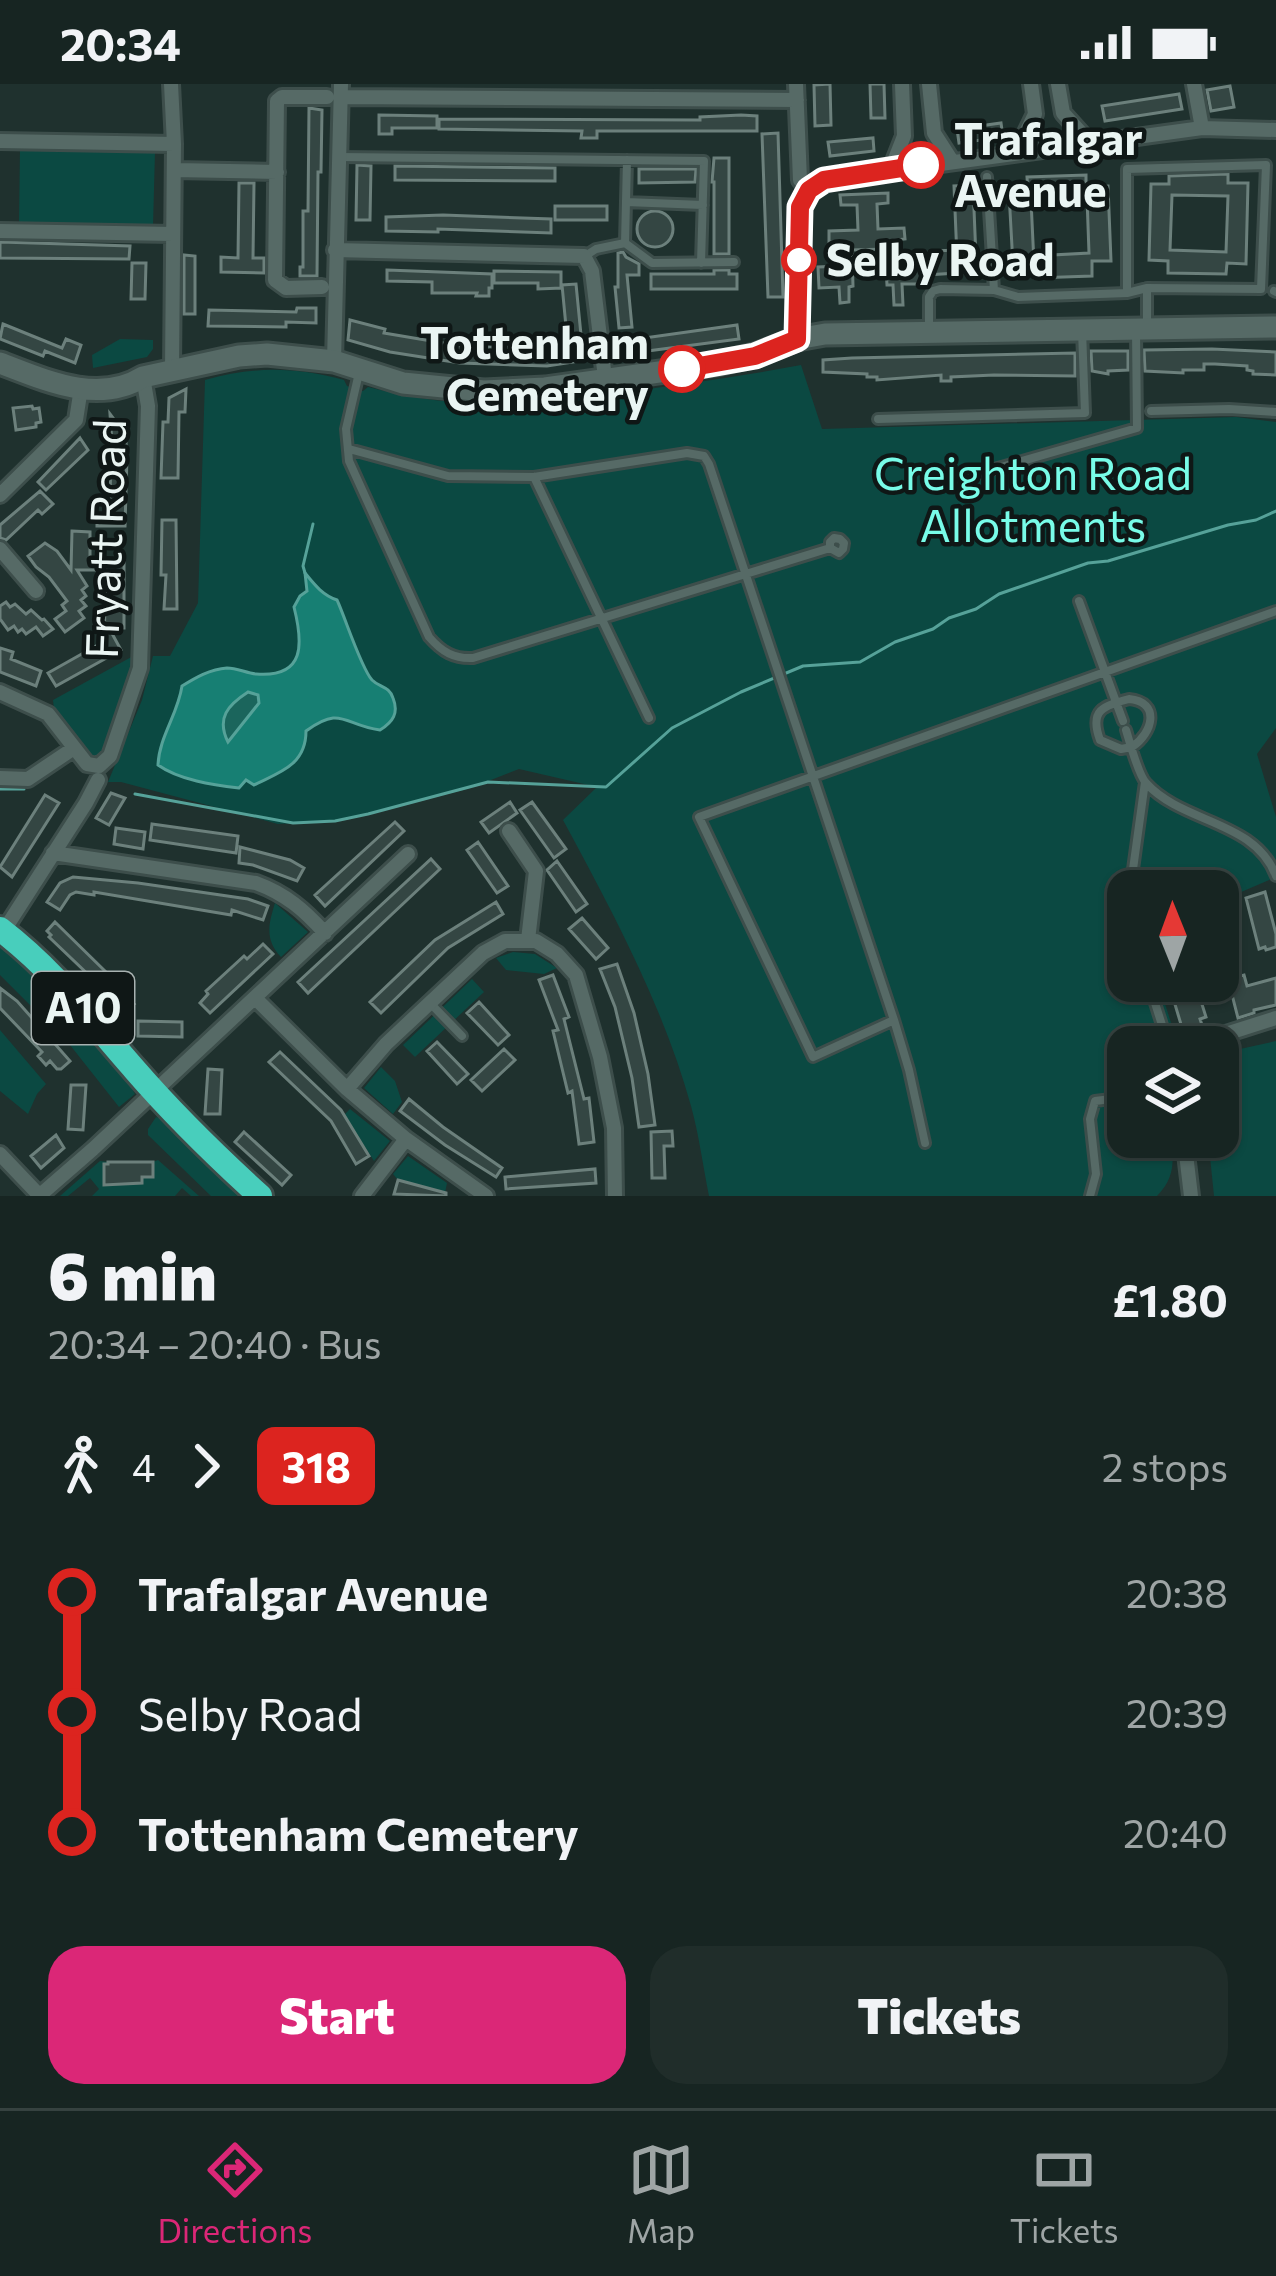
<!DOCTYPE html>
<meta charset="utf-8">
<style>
:root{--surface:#172522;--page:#202d2a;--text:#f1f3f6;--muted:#9ea5a5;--line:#364240;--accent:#db2777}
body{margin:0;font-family:Commissioner,sans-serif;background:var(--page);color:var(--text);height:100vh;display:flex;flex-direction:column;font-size:45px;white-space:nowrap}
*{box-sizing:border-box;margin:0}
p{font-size:39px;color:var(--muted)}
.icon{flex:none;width:66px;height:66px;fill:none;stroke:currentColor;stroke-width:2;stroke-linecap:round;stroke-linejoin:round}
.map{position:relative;height:1112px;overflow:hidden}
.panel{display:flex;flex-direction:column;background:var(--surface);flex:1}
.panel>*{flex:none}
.badge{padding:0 24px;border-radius:18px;font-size:42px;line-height:78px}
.needle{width:78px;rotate:359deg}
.tools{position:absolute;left:1107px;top:786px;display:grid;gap:24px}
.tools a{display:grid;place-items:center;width:132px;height:132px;border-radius:24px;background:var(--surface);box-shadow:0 3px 9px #0004,0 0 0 3px var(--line);font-size:60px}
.map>.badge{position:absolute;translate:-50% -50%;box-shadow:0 0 0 6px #fff}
.legs{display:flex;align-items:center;gap:18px;height:132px;padding:0 48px;font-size:39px}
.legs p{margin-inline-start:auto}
.summary{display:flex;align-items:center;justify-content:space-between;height:204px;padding:0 48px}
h1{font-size:66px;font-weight:800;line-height:90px}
.action{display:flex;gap:24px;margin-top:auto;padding:24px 48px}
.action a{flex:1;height:138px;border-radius:36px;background:var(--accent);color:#fff;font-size:48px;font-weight:800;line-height:138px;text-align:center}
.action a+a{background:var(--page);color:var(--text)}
ul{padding:0 48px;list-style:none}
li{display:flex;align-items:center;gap:42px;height:120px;font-size:45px}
li i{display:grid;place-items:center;width:18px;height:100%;margin:0 15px;background:currentColor}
li i::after{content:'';width:30px;height:30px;margin:-15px;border:9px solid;border-radius:50%;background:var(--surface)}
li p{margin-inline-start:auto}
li:first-child i{background:linear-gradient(#0000 50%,currentColor 0)}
li:last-child i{background:linear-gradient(currentColor 50%,#0000 0)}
.status{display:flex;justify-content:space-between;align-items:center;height:84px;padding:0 60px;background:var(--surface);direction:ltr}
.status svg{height:33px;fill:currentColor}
.tab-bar{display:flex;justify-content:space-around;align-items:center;height:168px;border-top:3px solid var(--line);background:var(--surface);font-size:33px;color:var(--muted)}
.tab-bar a{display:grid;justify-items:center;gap:6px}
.tab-bar .on{color:var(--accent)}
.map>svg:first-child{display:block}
.green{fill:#0b4942}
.forest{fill:#1b655c}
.water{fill:#177f73;stroke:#56a299;stroke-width:3;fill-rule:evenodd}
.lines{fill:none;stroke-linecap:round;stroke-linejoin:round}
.stream{stroke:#56a299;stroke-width:3}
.building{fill:#344643;stroke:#6c807c;stroke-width:3;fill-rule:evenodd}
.lane-casing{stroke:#3d4e4b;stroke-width:14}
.street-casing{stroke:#3d4e4b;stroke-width:20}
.secondary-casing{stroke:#3d4e4b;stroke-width:27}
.highway-casing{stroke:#3d4e4b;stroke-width:30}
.lane{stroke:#566a66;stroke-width:8}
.street{stroke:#566a66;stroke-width:14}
.secondary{stroke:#566a66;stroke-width:21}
.highway{stroke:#48cebc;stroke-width:24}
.line-1-casing{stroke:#fff;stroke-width:27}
.line-1{stroke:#dc241f;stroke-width:18}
.stop-1-dot{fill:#fff;stroke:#dc241f;stroke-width:6}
.labels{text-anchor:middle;stroke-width:9;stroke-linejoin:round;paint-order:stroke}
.shield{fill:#0f1716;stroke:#a8b2b1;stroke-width:3}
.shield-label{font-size:42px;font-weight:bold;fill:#eaf5f3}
.stop-label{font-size:45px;font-weight:bold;fill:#eaf5f3;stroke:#0f1716;text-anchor:start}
.park-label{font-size:45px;fill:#78fce8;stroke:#0f1716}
.street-label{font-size:45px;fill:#eaf5f3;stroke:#0f1716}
</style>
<div class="status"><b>20:34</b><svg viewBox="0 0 49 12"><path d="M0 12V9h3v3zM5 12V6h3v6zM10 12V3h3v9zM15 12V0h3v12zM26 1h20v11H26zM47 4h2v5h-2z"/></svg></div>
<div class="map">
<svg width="1276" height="1112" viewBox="0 0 1276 1112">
<rect width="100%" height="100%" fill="#1f312e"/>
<!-- green -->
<path class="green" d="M20 64 155 67 153 143 19 141Z
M120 255 153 256V265L147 273 93 284 92 271Z
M801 281 822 345 1236 333 1276 338V644L1257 670 1276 733V793L1218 818V807H1128V897H1158L1176 955 1160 960V963H1128V1053H1171C1174 1077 1175 1094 1157 1112H709C703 1082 699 1051 691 1022 663 921 612 827 563 736L597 703 519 685 468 705 335 737 278 740 121 698H108L142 616 153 572H170L198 519 205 296C254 282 295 283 344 296L347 302 363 307 368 303C465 328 529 321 626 308 685 300 743 292 801 281Z
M135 571 128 608 104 670 98 674 89 672 54 625 53 616Z
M275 819 308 848 281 873C264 855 269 839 275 819Z
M0 860 10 862 116 976 135 1010 119 1023 70 961 0 891Z
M513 868 535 870 557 884 544 890 506 886 496 874Z
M472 895 484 908 415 973 403 961Z
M0 946 46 1000 37 1010 28 1030 0 1007Z
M1276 957V1112H1214L1208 1053H1218V999L1240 965Z
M381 983 395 997 402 1018 393 1030 364 1004Z
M350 1025 390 1057 374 1077 346 1034 345 1030Z
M156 1033 165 1036 242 1112H211L148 1051V1045Z
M408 1072 447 1099 445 1109 398 1096 393 1090Z
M158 1076 199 1112H191L182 1104 175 1112H92L99 1105 90 1094 68 1112H60L100 1077 108 1078 104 1081V1100C121 1101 135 1093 152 1093L153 1078Z"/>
<!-- forest -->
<path class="forest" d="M248 608H255L259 619 228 659C216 634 228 621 248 608Z"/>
<!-- water -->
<path class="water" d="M305 489C314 500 322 511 337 516 345 533 361 584 372 596 380 604 389 602 393 614 399 629 393 638 380 646 343 641 342 621 306 647 306 681 280 688 254 701L246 696 239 704C213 701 179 696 158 681 159 653 178 630 182 602 195 594 210 585 227 584 237 584 246 589 256 590 306 594 303 559 294 523L300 512 307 507ZM248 608 258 611 259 619 228 658C216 634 228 621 248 608Z"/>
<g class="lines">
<!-- stream -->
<path class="stream" d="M305 489 303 482 313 440
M0 705H24
M135 710 293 739 335 737 368 730 488 698 606 703 672 644 741 608 803 582 860 578 895 558 933 545 949 534 976 525 999 510 1088 479 1108 477 1228 441 1256 436 1276 427"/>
</g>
<!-- building -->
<path class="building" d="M830 0 831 41 815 42 814 1Z
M870 0H884L885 34H871Z
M1230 2 1234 23 1211 27 1207 6Z
M1179 10 1182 25 1105 37 1102 22Z
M309 24 322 26 321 88H318L317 192H300V183H303V127H308Z
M379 31 437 32V44H392V50H379Z
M741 31 757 32V47H597V54H581L582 47 439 45V35L700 36V33Z
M1001 39 1003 53 959 59 957 45Z
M778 49 783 213H768L762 50Z
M873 54 874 67 830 72 828 58Z
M714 74H729V170H714V98H712Z
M357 81 371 82 370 136H356Z
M395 82 555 84V97L395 96Z
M639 85H696L695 98 639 99Z
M1228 90V99H1248L1246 180 1227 179 1226 190 1168 189V177L1149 176 1151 100H1169V92ZM1172 111 1228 112 1226 168 1170 166Z
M1086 91V103L1108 102 1111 177H1092V192L1035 194 1034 172 1089 169 1087 114 1031 116 1034 180 1013 181 1009 109H1028L1027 93Z
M239 99H254L253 174H264V189L221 188V173L238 174Z
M973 101 976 174H957L954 102Z
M888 109V119L877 120 878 145 904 144 905 155 895 156 896 180 934 178V167L956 166 957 189 926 191 927 200H902L903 221H894L893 201H887L885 165 852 166 853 202 849 203V218L840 219 839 203 819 204 818 183 842 182 841 158H829V147L858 146 857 121H841L840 111Z
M555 122H607V136H555Z
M637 145a18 18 0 1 1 36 0a18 18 0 1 1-36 0Z
M443 131 551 135V149L438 145V148L386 147V133Z
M0 158 130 162 129 175 0 174Z
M623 168 626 173 639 180V191H627L632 243 619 244 615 203H618V169Z
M184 171 195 172V230H184Z
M132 179H146L145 215H131Z
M387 186 492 190V204H489V212H476L477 209H432V198L387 197Z
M714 186H729V190H737V205H651V190H714Z
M494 187 561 188V204L538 205V199H494Z
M576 200 581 251 567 253 562 201Z
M297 224H316V239L286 238V243L208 242 209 226 296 228Z
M350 236 385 245 384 249 461 262 537 264V267L570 262 573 278 547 282 460 279 390 268 348 256Z
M3 240 62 264 66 255 81 261 75 279 45 267 43 272 0 255Z
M737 241 739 255 632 269 630 256Z
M1212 265 1276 268V291L1253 290V287L1247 286V282L1215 280H1204V286H1183V289L1145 287 1144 266Z
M1091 267H1128V286L1108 287V290L1092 287Z
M1075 269V292L994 291 951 293V297H941V291L877 296V293H867V290L823 288V276L852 274Z
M186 305 185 328H179L178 394H161L163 338H168L169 314Z
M32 322 33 325 39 324 41 338 36 339V343L16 346 13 324Z
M110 330 119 342 125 343 127 373 125 442H97V431H109L112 359Z
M80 354 88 366 46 406 38 398Z
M40 407 53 420 42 430 38 426 6 456 0 454V441Z
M162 436H176L177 525H164L166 491H161Z
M72 447 90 448V475H124V544H109L121 566 56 602 48 589 103 558 104 560 106 486H77L87 502 82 506 86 512 81 516 86 522 79 527 84 534 65 548 55 535 66 527 62 521 67 517 49 493 36 483 28 472 45 459 57 467 71 486Z
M6 518 10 523 15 520 26 530 31 526 42 536 44 535 53 545 43 552 36 543 26 550 22 545 18 548 14 542 8 546 0 535V522Z
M0 564 13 568 11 575 41 587 36 602 0 588Z
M111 709 125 714 109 741 96 734Z
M45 711 59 719 12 793 0 783Z
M510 718 517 729 489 749 481 738Z
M532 718 566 765 554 774 520 726Z
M395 738 404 747 325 822 315 811Z
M152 740 238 752 236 769 150 756Z
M116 744 145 748 143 765 114 760Z
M478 758 508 802 497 809 467 766Z
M240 763 290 776 304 784 297 797 253 781 239 779Z
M431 775 440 785 308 909 298 898Z
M557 777 587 820 576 828 547 786Z
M73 793 138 799 248 815 268 822 263 836 232 826 231 831 94 808V811L76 808 70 811 60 826 47 818 60 799Z
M1265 808 1276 850V863L1266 866 1265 863 1259 865 1246 814Z
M496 818 503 830 448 864 381 929 370 918 435 856Z
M582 834 608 864 596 875 569 845Z
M55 838 107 889 134 920 121 928 96 898 49 853 51 851 47 847Z
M263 860 273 870 210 929 200 919 208 910 206 907 244 872 247 875Z
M617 880 634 929 648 990 655 1041 639 1043 632 994 615 923 600 885Z
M553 891 569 933 564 935 584 1015 589 1014 594 1058 579 1060 572 1007 568 1009 553 947 558 946 539 896Z
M1244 891 1247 902 1276 894V921L1254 926V929L1238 934 1228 895Z
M1168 897 1195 898 1206 933 1200 935 1202 941 1183 947Z
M0 904 17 917 70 977 61 985H57L50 977 46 981 38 972 42 968 0 924Z
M479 918 509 951 498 961 467 929Z
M138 937 182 938V953L138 952Z
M437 958 468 990 457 1000 427 967Z
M504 965 515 976 482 1007 471 996Z
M280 968 341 1026 369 1072 356 1080 331 1037 269 978Z
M208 985 222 986 220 1030H205Z
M71 1001H86L83 1046 68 1045Z
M409 1015 443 1043 502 1084 496 1093 445 1061 400 1027Z
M672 1047 673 1062H664L665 1094H652L651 1048Z
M244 1048 291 1091 282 1101 235 1058Z
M56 1051 64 1064 41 1084 31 1072Z
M108 1078H153V1093H142V1099L104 1101V1080H108Z
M595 1085 596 1099 506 1105 505 1093Z
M398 1096 446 1109V1112L394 1110Z"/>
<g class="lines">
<defs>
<path id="lane" d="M339 73 704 77 701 179
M987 93 994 206
M626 118 703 121
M625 159 652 179 734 178
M585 172 596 165 625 159 627 76
M1274 207 1276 208
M1147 242V204
M929 245V213L933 207 940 205 994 206 1018 213 1127 209 1147 204 1261 205 1266 81 1127 85V209
M359 289 346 345 349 377 429 553C442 568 454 575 473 574L830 464V458L834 454 840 455 844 459 843 465 839 469 830 464
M1151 327 1229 325 1276 328
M878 335 1085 329 1082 246
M349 365 448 392 534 393 687 369 704 372 709 380 894 936 909 986 925 1059
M534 393 649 634
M956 396 1137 344 1136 246
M1079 517 1123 637
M1129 615C1161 618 1153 649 1132 663L1121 665 1100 656C1089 626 1103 622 1129 615Z
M1126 646C1130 659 1138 690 1146 699 1183 740 1255 736 1276 792
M1130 807 1145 698
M1148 897 1169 963
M430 919 462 952
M894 936 813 973 699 733 1276 527
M1090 1112 1096 1090 1090 1035 1095 1017 1127 1013"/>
<path id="street" d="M171 0 174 60 172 286
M796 0 800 96 809 106
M929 0 934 49 952 77
M1058 0 1063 29 1090 59
M1194 0 1202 44
M341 13 797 16
M0 57 174 60
M1016 69 1035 30 1031 0
M891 85 904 52 902 0
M174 86 277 88
M0 147 173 150
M335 166 584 172 592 187 605 294
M322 203 286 204 275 196 277 17 282 13H327
M797 255 800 123 809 106 824 96 1202 44 1276 46
M334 277 341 0
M0 411 76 336 81 304
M0 465 36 507
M0 608 48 630 87 680 99 682 110 672 140 584 148 322 143 293
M0 694 28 695 74 664
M509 747 536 787 528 856
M53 769 256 799C286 810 304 826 325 849
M3 848 86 719 98 696
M255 914 347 1005 406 1055 486 1112
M1185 963 1276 934
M347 1005 386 960 483 869 505 857H536L557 870 576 891 600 973 614 1044 615 1112
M1184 1053 1191 1112
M0 1070 40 1112
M39 1112 93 1065 408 770
M362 1112 406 1055"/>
<path id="secondary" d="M0 279C45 296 98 321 143 293L239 272 267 270 334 277 403 299 484 307 545 304 716 280 755 271 797 255 825 250 1276 243"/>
<path id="highway" d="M0 845C56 888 89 934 135 986 174 1031 216 1072 260 1112"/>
</defs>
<!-- lane casing -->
<use href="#lane" class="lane-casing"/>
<!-- street casing -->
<use href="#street" class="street-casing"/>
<!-- secondary casing -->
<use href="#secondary" class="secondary-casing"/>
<!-- highway casing -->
<use href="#highway" class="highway-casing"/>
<!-- lane -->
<use href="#lane" class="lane"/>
<!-- street -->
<use href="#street" class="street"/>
<!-- secondary -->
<use href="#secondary" class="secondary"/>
<!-- highway -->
<use href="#highway" class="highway"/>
</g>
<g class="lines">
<defs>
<path id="line-1" d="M682 285 755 272 797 255 800 123 809 106 824 96 921 81"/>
</defs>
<!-- line-1 casing -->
<use href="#line-1" class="line-1-casing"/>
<!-- line-1 -->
<use href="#line-1" class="line-1"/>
</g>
<!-- markers -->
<g class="stop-1-dot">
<circle cx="921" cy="81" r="21"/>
<circle cx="799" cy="176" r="15"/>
<circle cx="682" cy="285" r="21"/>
</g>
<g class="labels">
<!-- shield labels -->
<rect class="shield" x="32" y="888" width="102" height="72" rx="9"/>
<g class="shield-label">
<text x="83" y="939">A10</text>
</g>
<!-- stop labels -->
<g class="stop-label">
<text x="954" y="71">Trafalgar<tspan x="954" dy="52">Avenue</tspan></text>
<text x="826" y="192">Selby Road</text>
<text x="649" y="275" text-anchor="end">Tottenham<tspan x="649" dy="52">Cemetery</tspan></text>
</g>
<!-- park labels -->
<g class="park-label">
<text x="1033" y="406">Creighton Road<tspan x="1033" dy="52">Allotments</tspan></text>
</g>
<!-- street labels -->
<g class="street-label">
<text transform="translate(106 455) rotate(-88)" y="16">Fryatt Road</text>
</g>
</g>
</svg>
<div class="tools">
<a><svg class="needle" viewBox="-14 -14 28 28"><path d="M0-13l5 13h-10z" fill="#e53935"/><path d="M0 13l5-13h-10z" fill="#9ea5a5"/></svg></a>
<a><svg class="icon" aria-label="layers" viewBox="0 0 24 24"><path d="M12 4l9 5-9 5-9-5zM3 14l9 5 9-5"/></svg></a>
</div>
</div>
<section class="panel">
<div class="summary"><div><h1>6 min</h1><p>20:34 – 20:40 · Bus</p></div><b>£1.80</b></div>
<div class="legs"><svg class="icon" aria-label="walk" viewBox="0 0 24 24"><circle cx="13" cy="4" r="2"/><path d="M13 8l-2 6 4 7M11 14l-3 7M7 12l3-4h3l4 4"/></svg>4<svg class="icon" aria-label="forward" viewBox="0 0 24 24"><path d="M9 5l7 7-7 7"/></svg><b class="badge" style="background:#dc241f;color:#fff">318</b><p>2 stops</p></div>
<ul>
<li><i style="color:#dc241f"></i><b>Trafalgar Avenue</b><p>20:38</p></li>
<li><i style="color:#dc241f"></i><span>Selby Road</span><p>20:39</p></li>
<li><i style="color:#dc241f"></i><b>Tottenham Cemetery</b><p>20:40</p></li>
</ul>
<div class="action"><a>Start</a><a>Tickets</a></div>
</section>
<nav class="tab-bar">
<a class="on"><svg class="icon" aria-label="directions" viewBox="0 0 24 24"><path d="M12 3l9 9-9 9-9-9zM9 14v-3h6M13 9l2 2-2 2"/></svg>Directions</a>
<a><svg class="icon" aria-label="map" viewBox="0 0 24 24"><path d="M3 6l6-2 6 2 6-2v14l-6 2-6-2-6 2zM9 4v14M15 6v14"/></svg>Map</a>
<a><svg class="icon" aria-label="tickets" viewBox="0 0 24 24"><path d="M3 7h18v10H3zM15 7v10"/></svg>Tickets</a>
</nav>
